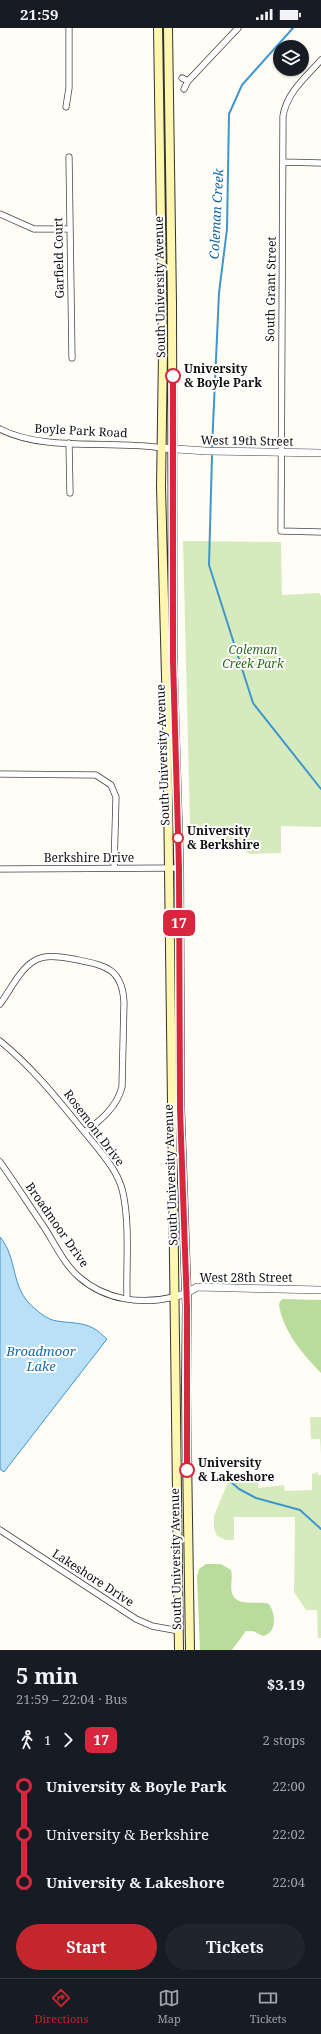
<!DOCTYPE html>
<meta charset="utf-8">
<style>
:root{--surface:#171b24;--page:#20242c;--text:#f1f3f6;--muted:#9ea1a6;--line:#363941;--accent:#c4262e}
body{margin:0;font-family:"Noto Serif",serif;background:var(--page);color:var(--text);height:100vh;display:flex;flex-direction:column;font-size:15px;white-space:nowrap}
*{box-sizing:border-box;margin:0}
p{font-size:13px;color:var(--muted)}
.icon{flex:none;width:22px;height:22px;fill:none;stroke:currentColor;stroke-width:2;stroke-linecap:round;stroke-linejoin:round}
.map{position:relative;height:1622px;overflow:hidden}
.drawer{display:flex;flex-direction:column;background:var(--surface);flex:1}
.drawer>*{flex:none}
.badge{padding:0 8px;border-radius:6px;font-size:14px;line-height:26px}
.buttons{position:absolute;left:273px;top:12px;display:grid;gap:8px}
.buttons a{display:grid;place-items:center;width:36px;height:36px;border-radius:50%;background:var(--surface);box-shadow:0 1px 3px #0004;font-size:20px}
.map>.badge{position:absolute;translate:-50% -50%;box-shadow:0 0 0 2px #fff}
.legs{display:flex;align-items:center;gap:6px;height:44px;padding:0 16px;font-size:13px}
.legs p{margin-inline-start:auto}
.head{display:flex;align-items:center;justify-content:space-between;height:68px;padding:0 16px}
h1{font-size:22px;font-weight:700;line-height:30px}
.primary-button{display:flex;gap:8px;margin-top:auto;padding:8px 16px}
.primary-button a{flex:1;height:46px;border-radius:24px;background:var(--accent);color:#fff;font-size:16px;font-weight:700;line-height:46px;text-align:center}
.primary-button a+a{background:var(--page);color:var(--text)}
ul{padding:0 16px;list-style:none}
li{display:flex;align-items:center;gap:14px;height:48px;font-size:15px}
li i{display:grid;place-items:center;width:6px;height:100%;margin:0 5px;background:currentColor}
li i::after{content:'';width:10px;height:10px;margin:-5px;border:3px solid;border-radius:50%;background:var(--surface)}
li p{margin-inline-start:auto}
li:first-child i{background:linear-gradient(#0000 50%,currentColor 0)}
li:last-child i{background:linear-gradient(currentColor 50%,#0000 0)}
.status{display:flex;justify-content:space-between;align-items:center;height:28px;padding:0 20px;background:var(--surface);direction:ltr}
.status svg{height:11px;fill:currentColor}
.tabs{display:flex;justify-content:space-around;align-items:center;height:56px;border-top:1px solid var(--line);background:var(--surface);font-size:11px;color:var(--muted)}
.tabs a{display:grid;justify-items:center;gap:2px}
.tabs .selected{color:var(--accent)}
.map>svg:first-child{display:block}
.green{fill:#d5ebbd}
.forest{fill:#b9dc9c}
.water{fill:#b9e0f7;stroke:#3f96cf}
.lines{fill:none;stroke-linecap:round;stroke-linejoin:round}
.stream{stroke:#3f96cf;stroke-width:2}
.minor-casing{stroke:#444;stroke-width:7}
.tertiary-casing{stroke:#444;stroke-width:8}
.secondary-casing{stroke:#333;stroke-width:10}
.minor{stroke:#fff;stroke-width:5.5}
.tertiary{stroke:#fff;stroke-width:7}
.secondary{stroke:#fff6b0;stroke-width:8}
.line-1-casing{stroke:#fff;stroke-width:9}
.line-1{stroke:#d7263d;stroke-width:6}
.stop-1-dot{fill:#fff;stroke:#d7263d;stroke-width:2}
.labels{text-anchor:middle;stroke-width:4;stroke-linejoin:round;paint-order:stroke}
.street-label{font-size:12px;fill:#111;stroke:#fff}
.stop-label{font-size:12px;font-weight:bold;fill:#111;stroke:#fff;text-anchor:start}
.park-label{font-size:12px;font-style:italic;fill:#2f6b1f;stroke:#fff}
.water-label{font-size:13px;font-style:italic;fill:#1768a6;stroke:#fff}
</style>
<div class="status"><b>21:59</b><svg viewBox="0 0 49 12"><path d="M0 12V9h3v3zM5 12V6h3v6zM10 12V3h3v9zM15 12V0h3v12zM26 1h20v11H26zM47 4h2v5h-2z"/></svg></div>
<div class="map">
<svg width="321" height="1622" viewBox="0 0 321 1622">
<rect width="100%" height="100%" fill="#fffdf5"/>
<!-- green -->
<path class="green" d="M183 513 281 514 282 567 319 565 321 568V799L281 798V825L250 826 190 796Z
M310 1389H321V1426L320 1411H311Z
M318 1444V1447H321V1610H318L317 1582H306L294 1564 295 1489H234V1512H226L217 1508 214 1500V1488L230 1449 273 1445 274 1450 259 1451 258 1460 284 1457 285 1463 312 1462V1446Z"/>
<!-- forest -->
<path class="forest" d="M283 1271 321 1272V1345C302 1325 284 1305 279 1277L280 1273Z
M206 1536H221L231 1542C233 1550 230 1558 232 1565 236 1580 259 1572 269 1576 276 1586 277 1605 263 1608L253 1603H246L232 1622H200L197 1548 199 1541Z"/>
<!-- water -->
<path class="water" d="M0 1209C17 1229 11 1256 29 1275 36 1282 47 1292 57 1293 68 1295 82 1294 93 1300 98 1302 103 1308 107 1311L4 1444 0 1441Z"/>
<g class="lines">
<!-- stream -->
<path class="stream" d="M212 419 219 265 227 201 229 86 242 57 293 0
M212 428 209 537 253 675 321 761
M230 1453 239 1461 256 1470 300 1482 321 1501"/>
<defs>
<path id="minor" d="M321 32C306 49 287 64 283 88L281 503 321 504
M182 50 188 53
M184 61 188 53 238 0
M66 79 69 60V0
M69 129 72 330
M283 134 321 135
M0 186 34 201H69
M0 401C44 424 112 412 162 420
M69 415 70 465
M0 746 96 747 111 757 116 769 114 840
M0 841 179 840
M0 976C10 963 19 942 34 933 46 926 60 929 73 931 102 937 122 938 124 974L122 1059C117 1079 101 1092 85 1104
M0 1013C40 1046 63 1079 96 1118 107 1132 119 1146 123 1165 130 1197 126 1237 127 1271
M0 1134C15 1155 29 1177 44 1199 55 1216 64 1236 79 1249 105 1272 141 1277 174 1269
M0 1502 136 1591 152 1598 179 1603"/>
<path id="tertiary" d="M162 420 206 423 321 425
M174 1269 187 1265 197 1259 321 1262"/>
<path id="secondary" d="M158 0 163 324 161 459 167 686 179 1622
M168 0 172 275 173 647 179 840 180 1081 187 1279 186 1360 190 1622"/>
</defs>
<!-- minor casing -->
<use href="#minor" class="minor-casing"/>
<!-- tertiary casing -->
<use href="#tertiary" class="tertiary-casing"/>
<!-- secondary casing -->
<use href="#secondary" class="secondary-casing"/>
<!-- minor -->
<use href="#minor" class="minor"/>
<!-- tertiary -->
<use href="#tertiary" class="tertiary"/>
<!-- secondary -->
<use href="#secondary" class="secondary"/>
</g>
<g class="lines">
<defs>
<path id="line-1" d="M173 348V632L179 840 180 1081 187 1279V1442"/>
</defs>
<!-- line-1 casing -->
<use href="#line-1" class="line-1-casing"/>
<!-- line-1 -->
<use href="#line-1" class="line-1"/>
</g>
<!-- markers -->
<g class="stop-1-dot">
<circle cx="173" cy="348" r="7"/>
<circle cx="178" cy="810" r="5"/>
<circle cx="187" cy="1442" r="7"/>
</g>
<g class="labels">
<!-- street labels -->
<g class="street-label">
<text transform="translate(59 230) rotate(-91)" y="4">Garfield Court</text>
<text transform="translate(160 259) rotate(-91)" y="4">South University Avenue</text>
<text transform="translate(271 261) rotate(-89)" y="4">South Grant Street</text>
<text transform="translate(81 403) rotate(3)" y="4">Boyle Park Road</text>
<text transform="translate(247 413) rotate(1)" y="4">West 19th Street</text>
<text transform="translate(163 727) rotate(-92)" y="4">South University Avenue</text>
<text x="89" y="834">Berkshire Drive</text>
<text transform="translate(94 1100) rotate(53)" y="4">Rosemont Drive</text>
<text transform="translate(171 1147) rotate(-92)" y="4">South University Avenue</text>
<text transform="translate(57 1197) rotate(55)" y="4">Broadmoor Drive</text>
<text x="246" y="1254">West 28th Street</text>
<text transform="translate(176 1531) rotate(-91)" y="4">South University Avenue</text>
<text transform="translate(93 1550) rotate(33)" y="4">Lakeshore Drive</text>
</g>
<!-- stop labels -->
<g class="stop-label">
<text x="184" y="345">University<tspan x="184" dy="14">&amp; Boyle Park</tspan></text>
<text x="187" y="807">University<tspan x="187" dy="14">&amp; Berkshire</tspan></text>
<text x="198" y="1439">University<tspan x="198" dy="14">&amp; Lakeshore</tspan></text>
</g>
<!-- park labels -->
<g class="park-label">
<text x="253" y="626">Coleman<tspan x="253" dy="14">Creek Park</tspan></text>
</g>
<!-- water labels -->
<g class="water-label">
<text transform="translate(216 186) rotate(-87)" y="5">Coleman Creek</text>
<text x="41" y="1328">Broadmoor<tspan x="41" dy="15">Lake</tspan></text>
</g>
</g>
</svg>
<div class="buttons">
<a><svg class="icon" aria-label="layers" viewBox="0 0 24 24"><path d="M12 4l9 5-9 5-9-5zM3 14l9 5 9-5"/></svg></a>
</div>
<b class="badge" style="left:179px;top:895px;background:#d7263d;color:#fff">17</b>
</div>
<section class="drawer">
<div class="head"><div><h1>5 min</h1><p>21:59 – 22:04 · Bus</p></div><b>$3.19</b></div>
<div class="legs"><svg class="icon" aria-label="walk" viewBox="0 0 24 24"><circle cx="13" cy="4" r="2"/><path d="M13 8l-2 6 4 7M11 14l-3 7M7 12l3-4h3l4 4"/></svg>1<svg class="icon" aria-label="forward" viewBox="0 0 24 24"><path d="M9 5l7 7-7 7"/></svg><b class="badge" style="background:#d7263d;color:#fff">17</b><p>2 stops</p></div>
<ul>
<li><i style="color:#d7263d"></i><b>University &amp; Boyle Park</b><p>22:00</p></li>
<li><i style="color:#d7263d"></i><span>University &amp; Berkshire</span><p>22:02</p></li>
<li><i style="color:#d7263d"></i><b>University &amp; Lakeshore</b><p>22:04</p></li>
</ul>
<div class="primary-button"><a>Start</a><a>Tickets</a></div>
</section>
<nav class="tabs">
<a class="selected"><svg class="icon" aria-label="directions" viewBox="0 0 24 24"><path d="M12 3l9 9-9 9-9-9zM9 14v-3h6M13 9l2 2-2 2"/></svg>Directions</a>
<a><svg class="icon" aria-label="map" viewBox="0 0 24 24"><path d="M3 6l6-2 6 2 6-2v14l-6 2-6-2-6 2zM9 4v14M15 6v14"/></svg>Map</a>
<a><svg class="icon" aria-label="tickets" viewBox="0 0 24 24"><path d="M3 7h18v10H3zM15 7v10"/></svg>Tickets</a>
</nav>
